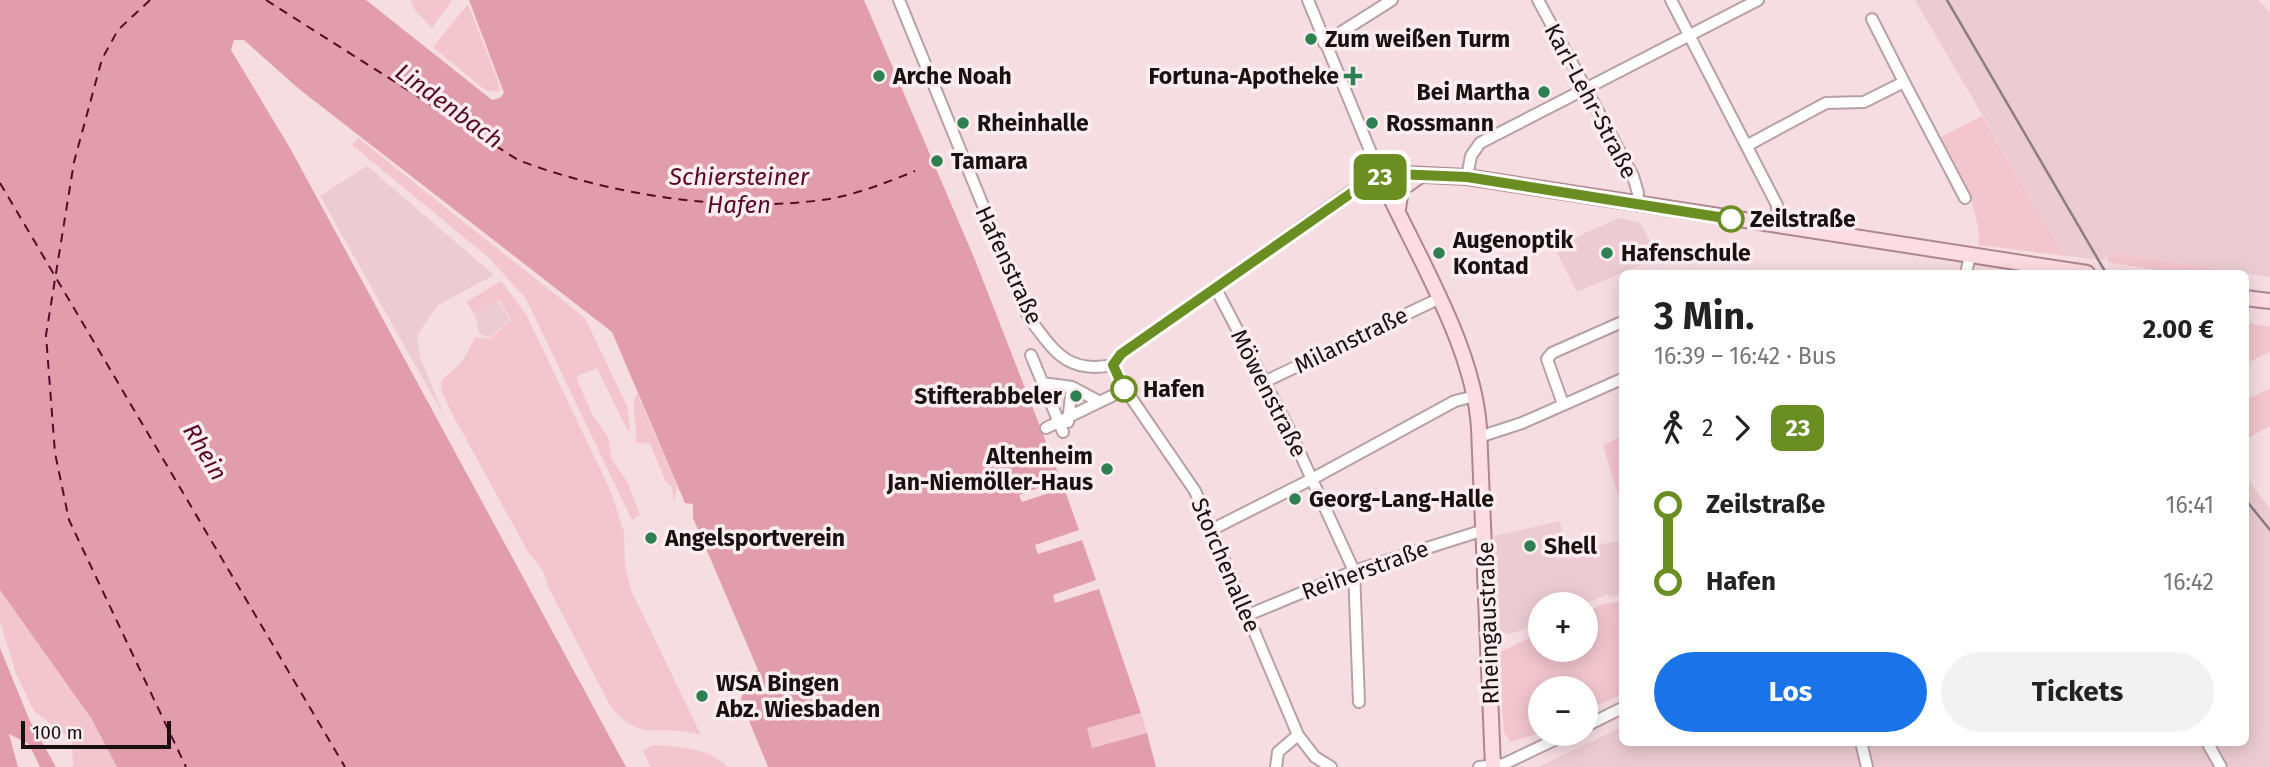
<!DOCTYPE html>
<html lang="de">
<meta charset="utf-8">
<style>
:root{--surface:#fff;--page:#f2f2f2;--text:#222;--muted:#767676;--accent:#1a73e8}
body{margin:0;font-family:"Fira Sans",sans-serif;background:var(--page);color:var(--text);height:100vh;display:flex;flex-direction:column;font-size:26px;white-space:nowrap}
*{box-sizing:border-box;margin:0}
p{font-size:23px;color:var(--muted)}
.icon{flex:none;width:38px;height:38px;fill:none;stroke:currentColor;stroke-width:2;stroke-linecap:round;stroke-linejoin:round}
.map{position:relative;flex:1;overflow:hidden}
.drawer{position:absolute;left:1619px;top:270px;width:630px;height:476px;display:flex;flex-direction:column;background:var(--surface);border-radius:10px;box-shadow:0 4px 18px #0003}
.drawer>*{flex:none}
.badge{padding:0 14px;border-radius:10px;font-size:24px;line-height:46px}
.tools{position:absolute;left:1528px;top:592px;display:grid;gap:14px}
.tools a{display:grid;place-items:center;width:70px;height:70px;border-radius:50%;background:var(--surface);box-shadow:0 4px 18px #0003;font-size:35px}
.scale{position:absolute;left:21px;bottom:18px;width:150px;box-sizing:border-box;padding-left:7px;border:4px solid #181011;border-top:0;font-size:19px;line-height:24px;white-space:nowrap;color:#181011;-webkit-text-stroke:5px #fcedf0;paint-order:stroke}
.map>.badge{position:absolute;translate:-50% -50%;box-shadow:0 0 0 4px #fff}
.legs{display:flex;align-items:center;gap:10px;height:77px;padding:0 35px;font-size:23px}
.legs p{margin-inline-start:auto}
.overview{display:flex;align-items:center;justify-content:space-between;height:119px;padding:0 35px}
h1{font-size:38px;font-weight:700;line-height:52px}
.primary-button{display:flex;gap:14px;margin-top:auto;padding:14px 35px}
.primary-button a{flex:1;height:80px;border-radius:42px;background:var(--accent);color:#fff;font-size:28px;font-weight:700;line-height:80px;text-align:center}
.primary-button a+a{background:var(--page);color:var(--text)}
ul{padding:0 35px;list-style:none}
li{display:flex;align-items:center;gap:24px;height:77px;font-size:26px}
li i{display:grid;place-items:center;width:10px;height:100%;margin:0 9px;background:currentColor}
li i::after{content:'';width:18px;height:18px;margin:-9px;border:5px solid;border-radius:50%;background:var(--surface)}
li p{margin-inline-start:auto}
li:first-child i{background:linear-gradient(#0000 50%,currentColor 0)}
li:last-child i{background:linear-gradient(currentColor 50%,#0000 0)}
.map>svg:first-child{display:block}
.built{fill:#ecccd2}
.green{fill:#f3c6cf}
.water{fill:#e19dac}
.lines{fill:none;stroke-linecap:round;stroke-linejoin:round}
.ferry{stroke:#590727;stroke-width:2;stroke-dasharray:9 7;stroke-linecap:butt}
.minor-casing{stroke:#b8a1a5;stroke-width:14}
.major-casing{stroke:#ae868d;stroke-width:18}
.minor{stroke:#fff;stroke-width:10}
.major{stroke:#fedce3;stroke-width:14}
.rail{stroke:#8e7d80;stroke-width:2.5}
.line-1-casing{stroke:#fff;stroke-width:16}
.line-1{stroke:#6b8e23;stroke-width:10}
.poi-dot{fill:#2e8052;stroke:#fcedf0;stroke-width:2.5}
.stop-1-dot{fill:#fff;stroke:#6b8e23;stroke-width:3.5}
.labels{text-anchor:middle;stroke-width:7;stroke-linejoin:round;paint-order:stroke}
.poi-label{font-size:23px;font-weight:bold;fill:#181011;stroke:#fcedf0;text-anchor:start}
.street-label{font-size:23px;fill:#181011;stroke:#fcedf0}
.stop-label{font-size:23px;font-weight:bold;fill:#181011;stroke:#fcedf0;text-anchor:start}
.water-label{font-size:24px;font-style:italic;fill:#590727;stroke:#fcedf0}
</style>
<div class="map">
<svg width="2270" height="767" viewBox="0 0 2270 767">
<rect width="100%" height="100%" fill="#f6dde2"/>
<!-- built -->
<path class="built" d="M1915 0H2258L2270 13V277L2108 252 2105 260 2065 256Z
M367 166 494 275 438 305 417 335 420 357 445 418 320 196Z
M1619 218 1640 223 1659 257 1577 292 1554 247Z
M498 301 510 320 489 338 479 333 475 314Z
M2245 475 2270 509V767H1538L1622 727V742H2245Z
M1560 521 1566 549 1622 541V593L1610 598 1608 594 1584 604H1540V622L1511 634 1497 632 1494 536Z"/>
<!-- green -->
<path class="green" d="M411 0H452L432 28 414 9Z
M468 4 499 84 500 89 497 92 485 90 433 47Z
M1982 116 2065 256 1979 245C1980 206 1958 172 1941 137Z
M358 138 585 318 627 406 630 430 628 431 597 368 577 376V380L592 414 608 437 612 460 627 481 640 515 632 520 526 299 489 258 352 145Z
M2108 252 2243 273H2174L2107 262Z
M501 281 527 316 612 494 624 532 625 566 631 590 701 735C661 723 641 744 611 707L548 587 543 571 528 552 449 408C434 374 441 385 461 362 467 355 471 345 475 337L490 339 511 320 499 300 474 314 466 302Z
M2245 322 2270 327V352L2245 364Z
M2270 388V426L2245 440V401Z
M637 393 677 485 674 504 672 487 666 482 650 444 635 442C639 426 629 406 637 393Z
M1622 436V509L1603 445Z
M0 590 91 718 117 767H73L72 740 34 711 16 674 0 622Z
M1622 602V694L1586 711V688H1540V733L1511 742 1504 733 1498 653 1540 633V649H1586V612L1603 604Z
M1141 713 1147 733 1092 749 1086 728Z
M653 745C681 747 707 747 728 767H650L643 751Z"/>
<!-- water -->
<path class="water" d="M0 0H366L492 100 500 98 504 93 469 0H864L975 260 1061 480 1019 495 1022 502 1064 488 1079 530 1035 545 1038 554 1082 540 1096 580 1053 595 1055 603 1099 589 1141 713 1087 728 1092 748 1147 733 1156 767H768L741 701 742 695 754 686 750 674 758 670 693 518V504L685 503 612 332 299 89 244 40H234L231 50 290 148 626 767H117L91 718 0 590Z
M0 648 29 719 56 767H40L29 744 9 734 18 767H0Z"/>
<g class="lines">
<!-- ferry -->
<path class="ferry" d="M150 0 118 30 102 59 74 162 46 335 55 453 69 520 186 767
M266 0 518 160C610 195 731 214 829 199 858 194 888 182 915 171
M0 183 345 767"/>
<defs>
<path id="minor" d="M899 0 1029 318C1055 352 1067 374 1113 365
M1538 0 1633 176 1638 193 1637 204
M1671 0 1777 205 1778 226
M1872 19 1904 82
M1324 43 1392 0
M1748 145 1826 103 1864 102 1904 82 1965 198
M1467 177 1471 156 1480 143 1758 0
M1966 273 1970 256
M1215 287 1287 425 1354 571 1359 702
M1031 355 1063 432
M1113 365 1121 354 1343 197 1365 182 1381 177 1308 0
M1113 365 1125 389 1195 491 1298 735 1315 757 1331 767
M1264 382 1438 299
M1042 383 1072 387 1098 401
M1563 404 1547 359 1552 353 1622 322
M1068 422 1072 387
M1046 428 1120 392
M1479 437 1522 423 1622 379
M1213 529 1312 479 1455 401 1475 396
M1248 615 1354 571 1484 530
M1586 726 1622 708
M1861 742 1867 767
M2207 742 2221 767
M1276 767 1278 752 1298 735
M1479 767 1504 764 1569 733"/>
<path id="major" d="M1398 209 1401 189 1421 175
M2245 298 2270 301
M1493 767 1479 428C1474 346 1414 251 1381 177L1404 174 1467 177 2087 273"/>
</defs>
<!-- minor casing -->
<use href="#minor" class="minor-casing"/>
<!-- major casing -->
<use href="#major" class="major-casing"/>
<!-- minor -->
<use href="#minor" class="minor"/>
<!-- major -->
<use href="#major" class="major"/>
<!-- rail -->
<path class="rail" d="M1947 0 2106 273
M2245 499 2270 530"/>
</g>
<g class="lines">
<defs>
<path id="line-1" d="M1124 389 1113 365 1121 354 1370 180 1396 174 1467 177 1731 219"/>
</defs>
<!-- line-1 casing -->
<use href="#line-1" class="line-1-casing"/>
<!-- line-1 -->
<use href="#line-1" class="line-1"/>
</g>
<!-- markers -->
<g class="poi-dot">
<circle cx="1311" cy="39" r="7"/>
<circle cx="879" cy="76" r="7"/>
<path d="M1349.5 65.5h7v7h7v7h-7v7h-7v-7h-7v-7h7z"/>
<circle cx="1544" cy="92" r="7"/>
<circle cx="963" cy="123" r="7"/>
<circle cx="1372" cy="123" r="7"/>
<circle cx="937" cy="161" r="7"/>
<circle cx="1439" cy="253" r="7"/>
<circle cx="1607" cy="253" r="7"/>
<circle cx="1076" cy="396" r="7"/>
<circle cx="1107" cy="469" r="7"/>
<circle cx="1295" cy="499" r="7"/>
<circle cx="651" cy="538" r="7"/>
<circle cx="1530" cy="546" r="7"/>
<circle cx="702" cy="696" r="7"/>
</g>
<g class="stop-1-dot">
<circle cx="1731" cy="219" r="12"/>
<circle cx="1124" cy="389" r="12"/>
</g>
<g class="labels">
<!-- poi labels -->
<g class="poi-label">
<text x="1325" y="47">Zum weißen Turm</text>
<text x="893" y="84">Arche Noah</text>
<text x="1339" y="84" text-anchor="end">Fortuna-Apotheke</text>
<text x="1530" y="100" text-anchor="end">Bei Martha</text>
<text x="977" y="131">Rheinhalle</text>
<text x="1386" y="131">Rossmann</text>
<text x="951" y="169">Tamara</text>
<text x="1453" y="248">Augenoptik<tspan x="1453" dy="26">Kontad</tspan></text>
<text x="1621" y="261">Hafenschule</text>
<text x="1062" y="404" text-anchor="end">Stifterabbeler</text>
<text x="1093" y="464" text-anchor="end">Altenheim<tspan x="1093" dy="26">Jan-Niemöller-Haus</tspan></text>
<text x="1309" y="507">Georg-Lang-Halle</text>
<text x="665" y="546">Angelsportverein</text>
<text x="1544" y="554">Shell</text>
<text x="716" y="691">WSA Bingen<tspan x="716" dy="26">Abz. Wiesbaden</tspan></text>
</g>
<!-- street labels -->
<g class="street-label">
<text transform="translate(1591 101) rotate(62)" y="8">Karl-Lehr-Straße</text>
<text transform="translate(1009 265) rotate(65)" y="8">Hafenstraße</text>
<text transform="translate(1351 340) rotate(-26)" y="8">Milanstraße</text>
<text transform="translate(1269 393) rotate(63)" y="8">Möwenstraße</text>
<text transform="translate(1226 565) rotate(67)" y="8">Storchenallee</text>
<text transform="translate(1365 570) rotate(-20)" y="8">Reiherstraße</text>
<text transform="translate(1488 623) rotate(-92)" y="8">Rheingaustraße</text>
</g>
<!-- stop labels -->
<g class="stop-label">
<text x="1750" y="227">Zeilstraße</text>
<text x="1143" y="397">Hafen</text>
</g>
<!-- water labels -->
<g class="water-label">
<text transform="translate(449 106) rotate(36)" y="8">Lindenbach</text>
<text x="739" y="185">Schiersteiner<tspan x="739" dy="28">Hafen</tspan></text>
<text transform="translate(205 452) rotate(59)" y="8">Rhein</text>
</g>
</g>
</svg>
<div class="tools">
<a>+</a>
<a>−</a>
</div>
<div class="scale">100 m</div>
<b class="badge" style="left:1380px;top:177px;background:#6b8e23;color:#fff">23</b>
<section class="drawer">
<div class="overview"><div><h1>3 Min.</h1><p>16:39 – 16:42 · Bus</p></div><b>2.00 €</b></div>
<div class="legs"><svg class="icon" aria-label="walk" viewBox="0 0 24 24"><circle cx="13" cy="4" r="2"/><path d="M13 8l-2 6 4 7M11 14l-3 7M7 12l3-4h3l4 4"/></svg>2<svg class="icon" aria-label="forward" viewBox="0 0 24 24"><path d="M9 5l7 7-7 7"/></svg><b class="badge" style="background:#6b8e23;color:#fff">23</b></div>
<ul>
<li><i style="color:#6b8e23"></i><b>Zeilstraße</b><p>16:41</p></li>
<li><i style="color:#6b8e23"></i><b>Hafen</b><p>16:42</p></li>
</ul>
<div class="primary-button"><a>Los</a><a>Tickets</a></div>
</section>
</div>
